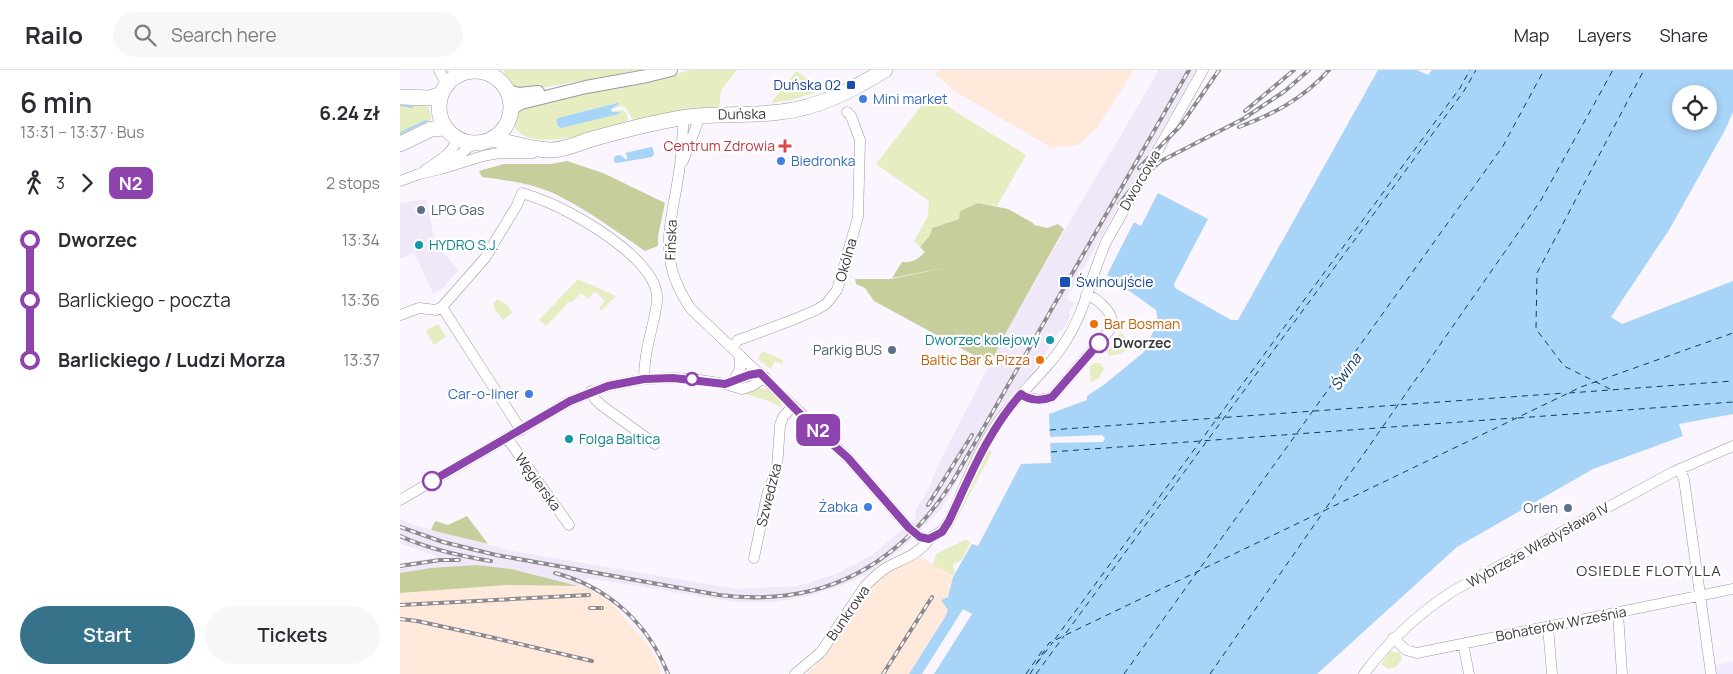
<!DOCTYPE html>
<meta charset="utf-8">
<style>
:root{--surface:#fff;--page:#f7f7f7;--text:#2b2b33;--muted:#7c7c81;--line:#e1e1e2;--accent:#36738a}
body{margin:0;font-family:Manrope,sans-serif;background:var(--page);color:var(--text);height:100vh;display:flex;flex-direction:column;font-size:19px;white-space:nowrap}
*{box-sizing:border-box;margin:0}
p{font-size:16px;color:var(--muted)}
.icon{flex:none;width:28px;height:28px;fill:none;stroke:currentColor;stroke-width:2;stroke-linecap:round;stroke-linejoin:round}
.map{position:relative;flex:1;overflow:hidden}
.drawer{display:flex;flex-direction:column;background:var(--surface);width:400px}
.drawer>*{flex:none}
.badge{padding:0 10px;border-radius:8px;font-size:18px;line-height:32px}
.tools{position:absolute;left:1272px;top:15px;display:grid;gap:10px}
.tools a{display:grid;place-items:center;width:45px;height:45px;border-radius:50%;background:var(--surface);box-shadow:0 2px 8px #0003;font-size:25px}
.map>.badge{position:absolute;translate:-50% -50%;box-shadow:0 0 0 2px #fff}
.legs{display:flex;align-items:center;gap:8px;height:55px;padding:0 20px;font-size:16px}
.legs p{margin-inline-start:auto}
.overview{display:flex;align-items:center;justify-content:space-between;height:85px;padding:0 20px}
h1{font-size:28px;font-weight:600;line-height:38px}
.action{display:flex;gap:10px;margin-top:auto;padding:10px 20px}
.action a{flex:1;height:58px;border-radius:30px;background:var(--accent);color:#fff;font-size:20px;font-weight:600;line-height:58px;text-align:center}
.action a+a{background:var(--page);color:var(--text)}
ul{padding:0 20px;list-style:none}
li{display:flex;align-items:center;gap:18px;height:60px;font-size:19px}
li i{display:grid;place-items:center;width:8px;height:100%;margin:0 6px;background:currentColor}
li i::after{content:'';width:12px;height:12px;margin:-6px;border:4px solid;border-radius:50%;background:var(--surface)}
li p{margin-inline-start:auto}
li:first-child i{background:linear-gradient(#0000 50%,currentColor 0)}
li:last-child i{background:linear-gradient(currentColor 50%,#0000 0)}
header{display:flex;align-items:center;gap:30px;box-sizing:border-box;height:70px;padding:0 25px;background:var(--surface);border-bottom:1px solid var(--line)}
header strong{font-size:24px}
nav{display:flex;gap:28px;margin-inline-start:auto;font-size:18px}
.search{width:350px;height:45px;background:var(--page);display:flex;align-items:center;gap:12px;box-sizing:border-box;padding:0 18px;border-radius:28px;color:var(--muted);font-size:19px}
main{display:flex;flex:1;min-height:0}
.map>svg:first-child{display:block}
.built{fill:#f0e7f8}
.industrial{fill:#ffe9db}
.medical{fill:#f1e9ff}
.green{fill:#e5edc1}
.forest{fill:#c6ce9b}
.water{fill:#a8d4f8;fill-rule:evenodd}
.pier{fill:#faf5ff}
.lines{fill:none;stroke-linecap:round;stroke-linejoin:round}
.stream{stroke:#a8d4f8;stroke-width:2}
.ferry{stroke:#093d60;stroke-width:1;stroke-dasharray:6 5;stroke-linecap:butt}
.minor-casing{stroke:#9c97a0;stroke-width:11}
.major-casing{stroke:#9c97a0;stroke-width:14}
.highway-casing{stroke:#9c97a0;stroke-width:16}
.minor{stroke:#fff;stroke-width:10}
.major{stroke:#fff;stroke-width:12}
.highway{stroke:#fff;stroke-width:15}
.rail-casing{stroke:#8c898f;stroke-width:4}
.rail{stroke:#fff;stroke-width:2;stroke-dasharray:5.5;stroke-linecap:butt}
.line-1-casing{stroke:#fff;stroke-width:11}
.line-1{stroke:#8e44ad;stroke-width:8}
.transit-dot{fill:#1a4fb4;stroke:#fff;stroke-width:2}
.shop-dot{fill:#3f7fe0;stroke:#fff;stroke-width:2}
.health-dot{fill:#e0444e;stroke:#fff;stroke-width:2}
.service-dot{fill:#5c6f8a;stroke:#fff;stroke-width:2}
.culture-dot{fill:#0f9aa8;stroke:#fff;stroke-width:2}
.food-dot{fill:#e8710a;stroke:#fff;stroke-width:2}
.stop-1-dot{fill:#fff;stroke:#8e44ad;stroke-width:2.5}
.labels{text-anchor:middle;stroke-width:4.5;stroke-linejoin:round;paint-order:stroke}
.transit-label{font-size:14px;fill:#164399;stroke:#fff;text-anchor:end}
.shop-label{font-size:14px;fill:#366cbe;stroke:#fff;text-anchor:start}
.street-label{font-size:14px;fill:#3a393c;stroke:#fff}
.health-label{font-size:14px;fill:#be3a42;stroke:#fff;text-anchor:end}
.service-label{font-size:14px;fill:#4e5e75;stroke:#fff;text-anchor:end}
.culture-label{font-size:14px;fill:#0d838f;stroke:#fff;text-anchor:start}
.food-label{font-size:14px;fill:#c56008;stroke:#fff;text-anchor:start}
.stop-label{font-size:14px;font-weight:bold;fill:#3a393c;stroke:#fff;text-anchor:start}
.water-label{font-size:15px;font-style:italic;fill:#093d60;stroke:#fff}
.neighbourhood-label{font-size:15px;letter-spacing:1px;fill:#3a393c;stroke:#fff}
</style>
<header>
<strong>Railo</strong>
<div class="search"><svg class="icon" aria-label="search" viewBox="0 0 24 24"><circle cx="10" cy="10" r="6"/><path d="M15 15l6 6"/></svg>Search here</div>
<nav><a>Map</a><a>Layers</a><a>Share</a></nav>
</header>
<main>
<section class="drawer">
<div class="overview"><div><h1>6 min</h1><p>13:31 – 13:37 · Bus</p></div><b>6.24 zł</b></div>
<div class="legs"><svg class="icon" aria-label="walk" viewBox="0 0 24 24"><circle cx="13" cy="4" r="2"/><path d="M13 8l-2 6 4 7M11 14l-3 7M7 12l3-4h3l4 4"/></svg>3<svg class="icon" aria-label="forward" viewBox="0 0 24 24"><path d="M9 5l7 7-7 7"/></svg><b class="badge" style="background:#8e44ad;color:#fff">N2</b><p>2 stops</p></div>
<ul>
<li><i style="color:#8e44ad"></i><b>Dworzec</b><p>13:34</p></li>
<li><i style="color:#8e44ad"></i><span>Barlickiego - poczta</span><p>13:36</p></li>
<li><i style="color:#8e44ad"></i><b>Barlickiego / Ludzi Morza</b><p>13:37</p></li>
</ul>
<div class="action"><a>Start</a><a>Tickets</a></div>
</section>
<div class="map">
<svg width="1333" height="604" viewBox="0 0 1333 604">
<rect width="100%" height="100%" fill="#faf5ff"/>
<!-- built -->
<path class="built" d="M759 0H796L666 229 674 234 669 241 670 246 662 262 659 261 639 295 636 294 630 306 599 339 541 439 502 479 469 503 445 514 409 526 374 532H336L187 508 178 516 111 500 31 498 0 503V493L40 487 0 473V449L17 456 113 481 335 519 398 516 436 504 472 485 516 448 515 442 531 414 535 401 604 266 662 165Z
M26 129 35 173 58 200 42 219 33 223 14 183 0 189V133Z"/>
<!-- industrial -->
<path class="industrial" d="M539 0H734L696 59 678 75 652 78 556 22 535 4Z
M520 486 553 507 548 527V540L545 547 509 604H407L419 593 418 591 473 513 485 502Z
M106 515 178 516 187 518 204 528 211 533 249 576 260 597V604H0V523Z"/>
<!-- medical -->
<path class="medical" d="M1333 591V604H1316L1315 595Z"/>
<!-- green -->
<path class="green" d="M104 0H245L123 21C113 17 105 11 104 0Z
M291 0H337L321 20 319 40 236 52 233 50 226 38 222 36 211 39 219 34 217 33 156 49 222 40C227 42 229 48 227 53 203 60 132 84 115 58L116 46 120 39C176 24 234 16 291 0Z
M396 1 424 20 391 30 371 33Z
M529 26 535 27 556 42 626 85 597 136 578 133 560 141 559 149 532 158 530 164 520 177 514 171 528 146 529 131 476 94Z
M0 33 29 37 31 50 0 66Z
M178 209 216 226 201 241 199 238 205 231 196 222 193 223 189 229 181 223 172 232 170 231 146 256 139 250Z
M97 229C103 231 111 238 112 243L103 250 95 240 93 234Z
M38 254 46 267 34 275 26 261Z
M722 263 728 270V279L720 284 709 286 707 281 714 274 719 264Z
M362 281 383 290 382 294 375 291 372 297 369 298 358 289Z
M693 293H700L704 298 699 308 693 312 690 311V296Z
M358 318C368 317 381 328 382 338 369 329 352 327 336 321L347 322Z
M587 379 592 382 551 460 550 459Z
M565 470 571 472 561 491 553 494 555 503 553 506 533 495 536 484Z
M991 581 997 583 999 582 1002 589 996 597 989 599 981 594Z"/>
<!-- forest -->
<path class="forest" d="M167 91 203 103 265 133 258 166V176L245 181C217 162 188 140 157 125 135 114 107 110 82 107L79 101 104 94H151Z
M578 133 608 139 633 153 634 155 647 158 658 154 664 159 604 266 590 294 474 231 465 218 456 214 455 209H491L549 197 492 208 502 192C513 193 518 189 525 182L520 177 530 165 532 158 559 149 560 141Z
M67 446 88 474 31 460 35 451 48 455Z
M77 495 111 499 178 516 106 515 0 523V503L31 498Z"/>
<!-- water -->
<path class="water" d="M978 0H1017L1028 5 1032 0H1333V42L1325 60 1269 160 1211 247 1222 254 1333 211V344L1279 354 1283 366 1193 399 1057 477 917 604H509L545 547 548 540 541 530 548 527 553 507 572 474 578 476 621 394 651 393 649 344 687 330V326L705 314 744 282 758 251 756 240 707 205 734 152 741 156 758 123 808 149 774 214 775 218 831 250H838ZM1281 24H1309V51H1281Z
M217 33 219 34 211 39 212 42H220L219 44 161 58 158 56 156 50 158 48Z
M251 77 253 78 254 84 252 87 217 93 214 92V88L215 86 220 85 227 90V86L225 83Z"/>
<!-- pier -->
<path class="pier" d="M702 365 705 368 703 372 650 373V367Z
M563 539 572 544 534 604H522Z"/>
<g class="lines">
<!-- stream -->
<path class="stream" d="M0 35 12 37
M0 63 26 51"/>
<!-- ferry -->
<path class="ferry" d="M1210 319 1164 296 1136 259 1137 203 1244 0
M1169 323 1333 311
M1118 348 1333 332
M650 360 1165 323
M651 382 1114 348
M926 438 1141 130 1213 0
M666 563 1064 21 1076 0
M655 569 1060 18 1070 0
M637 593 653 572
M626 604 642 581
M630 604 649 573 1181 317 1333 263
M636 604 664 566
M724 604 1103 76 1144 0
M810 604 924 441"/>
<defs>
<path id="minor" d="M39 0 45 11V17
M53 0 66 2
M284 48C282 65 282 84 279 102 271 157 256 188 291 239L448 388 509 458 520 467 529 469
M283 91 296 57 299 45
M41 99 83 86 99 83H133
M25 100C38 92 51 84 58 69
M0 111 19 104 41 99 50 93 69 77 77 73
M42 237 121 360
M0 245 19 238 36 240 42 237 85 188 117 135 122 123C138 128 154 134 168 142 195 156 255 193 257 226 258 233 255 241 254 249 249 269 244 289 244 309
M332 278 338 270 347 267 395 249 416 240 426 234 437 220 458 147 460 70 451 46 447 42
M333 311 340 299V285
M325 314 349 305 360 303
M191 321 195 329 201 335 255 374
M621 324C630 330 642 331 652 327L708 262C710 258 713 254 712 250 710 240 696 227 686 225
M107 368 169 455
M1279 399 1284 409 1311 604
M0 430 170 331 208 316 244 309 273 308 293 309 325 314 342 319 352 316 365 307
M529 469 542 461 549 451C565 417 578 379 601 348 621 321 649 299 667 269 686 239 692 202 707 170L803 0
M354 488 367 425 377 398 380 355 383 347 393 336
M1218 543 1222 604
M1148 557 1152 604
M993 568 1006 580 1017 583 1333 519
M1063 574 1069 604
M395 604 421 582 465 516C472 509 478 503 486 498 501 489 519 485 529 469
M964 604C989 570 1018 544 1053 521L1273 402 1333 376"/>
<path id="major" d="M108 21 119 24 138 22
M111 39 121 33 186 17 247 6 271 0"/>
<path id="highway" d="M39 37a36 36 0 1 1 72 0a36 36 0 1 1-72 0Z
M0 27 30 28 41 24
M91 69C112 72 130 80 151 80 165 80 179 73 192 69 217 62 243 55 270 50 306 42 343 47 380 42 419 38 452 20 485 0
M0 74 31 59 45 58"/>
</defs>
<!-- minor casing -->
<use href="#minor" class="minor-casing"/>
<!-- major casing -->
<use href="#major" class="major-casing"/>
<!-- highway casing -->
<use href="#highway" class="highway-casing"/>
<!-- minor -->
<use href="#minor" class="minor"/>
<!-- major -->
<use href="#major" class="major"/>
<!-- highway -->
<use href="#highway" class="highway"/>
<defs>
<path id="rail" d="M845 41 894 0
M839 57C874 44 904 28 929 0
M739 98 781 55 819 0
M719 134 737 112 761 91 843 49 885 21 909 0
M528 435 572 365
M0 457 43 472 96 485 319 525C421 538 498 497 553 411L789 0
M0 466C29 479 60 486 91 491
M0 496 40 490H59
M155 503C208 517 248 553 268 604
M0 535 189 525
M190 538H202
M0 549 17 551 90 567 192 591
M483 604 532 527"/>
</defs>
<!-- rail casing -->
<use href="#rail" class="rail-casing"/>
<!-- rail -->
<use href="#rail" class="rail"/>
</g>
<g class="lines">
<defs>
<path id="line-1" d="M32 411 170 331 208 316 244 309 273 308 325 314 349 305 360 303 409 353 448 388 509 458 520 467 529 469 542 462 549 451C570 406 588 361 621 324 630 331 642 331 652 327L699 273"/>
</defs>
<!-- line-1 casing -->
<use href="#line-1" class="line-1-casing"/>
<!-- line-1 -->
<use href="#line-1" class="line-1"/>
</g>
<!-- markers -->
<g class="transit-dot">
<rect x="446" y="10" width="10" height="10" rx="2.5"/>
<rect x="659" y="206" width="12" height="12" rx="2.5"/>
</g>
<g class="shop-dot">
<circle cx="463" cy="29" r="5"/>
<circle cx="381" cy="91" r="5"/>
<circle cx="129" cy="324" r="5"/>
<circle cx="468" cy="437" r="5"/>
</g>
<path class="health-dot" d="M382.5 68.5h5v5h5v5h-5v5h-5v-5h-5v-5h5z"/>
<g class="service-dot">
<circle cx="21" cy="140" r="5"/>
<circle cx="492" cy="280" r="5"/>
<circle cx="1168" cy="438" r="5"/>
</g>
<g class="culture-dot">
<circle cx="19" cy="175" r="5"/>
<circle cx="650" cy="270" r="5"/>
<circle cx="169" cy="369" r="5"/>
</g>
<g class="food-dot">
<circle cx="694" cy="254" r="5"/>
<circle cx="640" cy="290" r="5"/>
</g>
<g class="stop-1-dot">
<circle cx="699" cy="273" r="9"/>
<circle cx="292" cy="309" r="6"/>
<circle cx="32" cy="411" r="9"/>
</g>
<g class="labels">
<!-- transit labels -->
<g class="transit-label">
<text x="441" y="20">Duńska 02</text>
<text x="676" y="217" text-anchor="start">Świnoujście</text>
</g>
<!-- shop labels -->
<g class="shop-label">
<text x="473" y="34">Mini market</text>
<text x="391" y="96">Biedronka</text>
<text x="119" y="329" text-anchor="end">Car-o-liner</text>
<text x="458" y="442" text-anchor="end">Żabka</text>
</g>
<!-- street labels -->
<g class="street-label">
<text transform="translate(342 44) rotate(-1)" y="5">Duńska</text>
<text transform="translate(740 110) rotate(-60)" y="5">Dworcowa</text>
<text transform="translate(271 170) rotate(-88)" y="5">Fińska</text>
<text transform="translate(446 190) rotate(-74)" y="5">Okólna</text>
<text transform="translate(138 412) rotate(54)" y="5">Węgierska</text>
<text transform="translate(369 425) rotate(-76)" y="5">Szwedzka</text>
<text transform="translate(1138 475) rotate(-29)" y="5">Wybrzeże Władysława IV</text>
<text transform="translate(448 543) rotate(-55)" y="5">Bunkrowa</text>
<text transform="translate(1161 554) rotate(-11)" y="5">Bohaterów Września</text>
</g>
<!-- health labels -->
<g class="health-label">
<text x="375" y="81">Centrum Zdrowia</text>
</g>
<!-- service labels -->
<g class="service-label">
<text x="31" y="145" text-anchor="start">LPG Gas</text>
<text x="482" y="285">Parkig BUS</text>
<text x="1158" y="443">Orlen</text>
</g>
<!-- culture labels -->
<g class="culture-label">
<text x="29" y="180">HYDRO S.J.</text>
<text x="640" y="275" text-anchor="end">Dworzec kolejowy</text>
<text x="179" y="374">Folga Baltica</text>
</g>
<!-- food labels -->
<g class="food-label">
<text x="704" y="259">Bar Bosman</text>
<text x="630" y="295" text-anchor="end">Baltic Bar &amp; Pizza</text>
</g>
<!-- stop labels -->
<g class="stop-label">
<text x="713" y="278">Dworzec</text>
</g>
<!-- water labels -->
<g class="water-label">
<text transform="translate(946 302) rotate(-55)" y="5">Świna</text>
</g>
<!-- neighbourhood labels -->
<g class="neighbourhood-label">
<text x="1249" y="506">OSIEDLE FLOTYLLA</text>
</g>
</g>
</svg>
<div class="tools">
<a><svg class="icon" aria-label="locate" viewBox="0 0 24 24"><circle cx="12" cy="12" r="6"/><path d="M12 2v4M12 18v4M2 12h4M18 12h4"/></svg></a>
</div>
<b class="badge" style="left:418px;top:360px;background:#8e44ad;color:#fff">N2</b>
</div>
</main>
